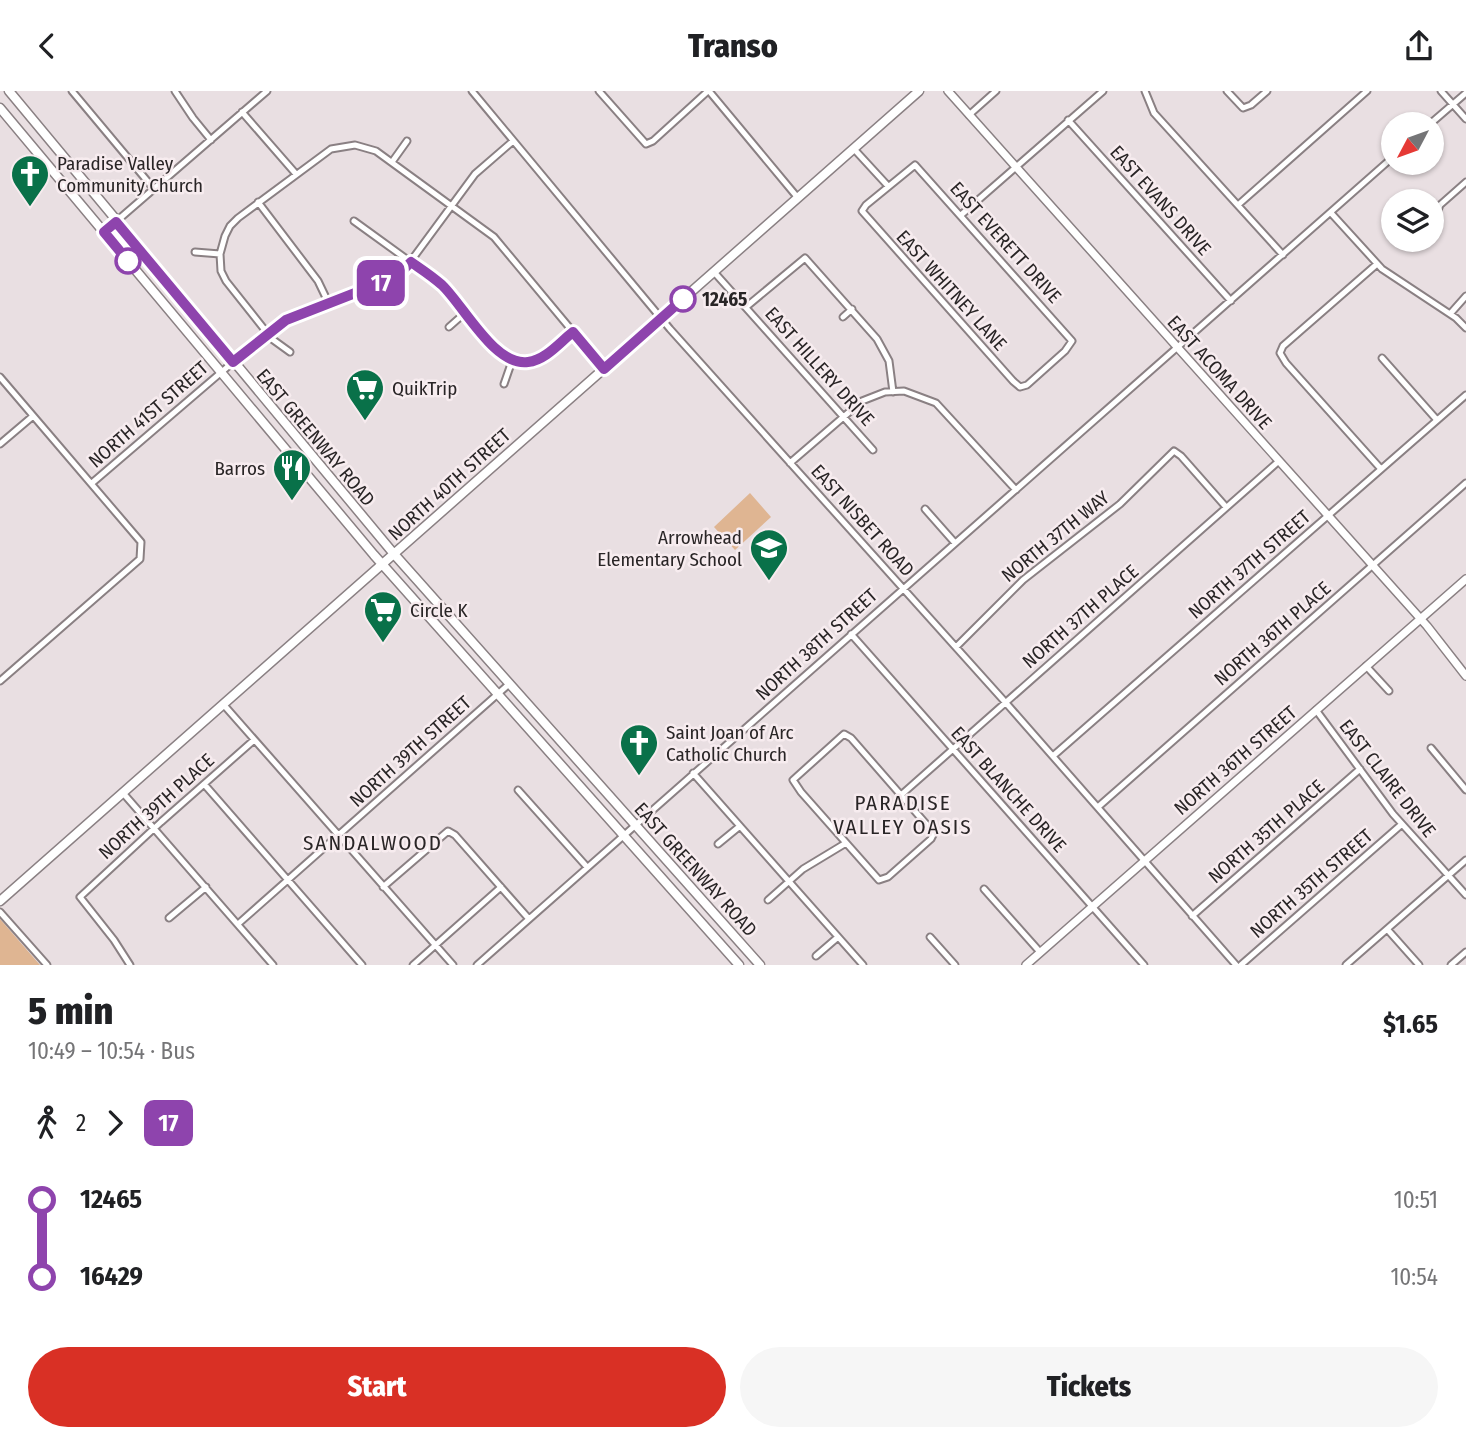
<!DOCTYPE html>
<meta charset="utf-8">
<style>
:root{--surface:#fff;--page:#f6f6f6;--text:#202124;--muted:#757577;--accent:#d93025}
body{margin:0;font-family:"Fira Sans Condensed",sans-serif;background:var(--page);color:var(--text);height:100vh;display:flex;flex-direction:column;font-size:26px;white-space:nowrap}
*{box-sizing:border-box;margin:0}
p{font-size:23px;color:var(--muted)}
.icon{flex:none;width:38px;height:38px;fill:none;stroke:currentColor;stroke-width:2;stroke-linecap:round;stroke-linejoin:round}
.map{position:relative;height:874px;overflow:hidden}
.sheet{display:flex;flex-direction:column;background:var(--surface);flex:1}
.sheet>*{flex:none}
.badge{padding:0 14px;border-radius:10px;font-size:24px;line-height:46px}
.needle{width:46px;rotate:229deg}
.controls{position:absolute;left:1381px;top:21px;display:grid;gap:14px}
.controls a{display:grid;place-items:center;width:63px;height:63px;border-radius:50%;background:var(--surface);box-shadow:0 2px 5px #0004;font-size:35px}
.map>.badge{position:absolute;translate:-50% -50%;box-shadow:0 0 0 4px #fff}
.legs{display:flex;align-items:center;gap:10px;height:77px;padding:0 28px;font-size:23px}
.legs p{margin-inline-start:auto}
.head{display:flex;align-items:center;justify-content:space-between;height:119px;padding:0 28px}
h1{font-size:38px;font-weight:800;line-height:52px}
.cta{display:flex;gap:14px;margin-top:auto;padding:14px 28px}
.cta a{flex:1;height:80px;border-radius:42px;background:var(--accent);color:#fff;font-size:28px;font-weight:800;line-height:80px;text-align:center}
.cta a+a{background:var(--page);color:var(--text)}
ul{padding:0 28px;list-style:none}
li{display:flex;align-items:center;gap:24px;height:77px;font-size:26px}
li i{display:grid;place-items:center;width:10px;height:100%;margin:0 9px;background:currentColor}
li i::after{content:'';width:18px;height:18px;margin:-9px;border:5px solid;border-radius:50%;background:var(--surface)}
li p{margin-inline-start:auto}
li:first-child i{background:linear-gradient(#0000 50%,currentColor 0)}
li:last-child i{background:linear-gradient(currentColor 50%,#0000 0)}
header{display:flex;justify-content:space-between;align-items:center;height:91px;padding:0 28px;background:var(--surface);font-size:32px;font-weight:800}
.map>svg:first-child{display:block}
.green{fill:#dfb592}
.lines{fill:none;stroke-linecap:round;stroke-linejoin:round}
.minor-casing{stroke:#8a8083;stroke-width:9}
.tertiary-casing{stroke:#8a8083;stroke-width:10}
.secondary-casing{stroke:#8a8083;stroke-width:11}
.minor{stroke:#fff;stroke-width:5}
.tertiary{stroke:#fff;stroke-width:7}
.secondary{stroke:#fff;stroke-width:8}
.line-1-casing{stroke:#fff;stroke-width:16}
.line-1{stroke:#8e44ad;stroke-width:10}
.stop-1-dot{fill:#fff;stroke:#8e44ad;stroke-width:3.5}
.labels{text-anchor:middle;stroke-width:5;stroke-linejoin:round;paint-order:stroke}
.poi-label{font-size:19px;fill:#292526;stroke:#f7ecef;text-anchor:start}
.street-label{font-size:19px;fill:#292526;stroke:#f7ecef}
.stop-label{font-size:19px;font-weight:bold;fill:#292526;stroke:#f7ecef;text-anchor:start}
.neighbourhood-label{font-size:21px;letter-spacing:2px;fill:#292526;stroke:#f7ecef}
</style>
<header><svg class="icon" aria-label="back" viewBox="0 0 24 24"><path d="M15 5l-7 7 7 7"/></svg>Transo<svg class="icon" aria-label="share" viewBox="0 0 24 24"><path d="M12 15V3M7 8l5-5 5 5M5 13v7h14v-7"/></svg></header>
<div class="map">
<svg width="1466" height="874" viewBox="0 0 1466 874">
<rect width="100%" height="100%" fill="#e9dfe2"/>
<!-- green -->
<path class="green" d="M750 402 771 426 735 459 714 436Z
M0 828 40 874H0Z"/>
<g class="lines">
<defs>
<path id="minor" d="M72 0 154 98
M175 0 193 27 211 49
M472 0 670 238 1006 612 1236 874
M599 0 646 53 653 50 708 0
M709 0 798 107
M1145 0 1154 22 1283 164
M1227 0 1243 17 1251 14 1267 0
M1441 0 1466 28
M242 21 296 83
M969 24 996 0
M1068 29 1231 210
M1430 33 1466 2
M854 58 888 95
M392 71 407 50
M915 74 1072 250 1065 260 1027 294 1020 296 1013 290 862 120 866 114Z
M258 111 318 190 329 213
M1238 114 1367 0
M1331 122 1382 178 1456 227 1466 237
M961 124 1103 0
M1435 127 1440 114 1466 91
M354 130 441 193 497 259C525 288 550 260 573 241
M104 141 267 0
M195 161 220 163
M1377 173 1283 255 1280 262 1286 272 1381 378
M714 181 873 359
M746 216 805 167 877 248 889 270 893 301
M1450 223 1466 205
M843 226 852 218
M449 236 466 221
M290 261 272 248 226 190 221 180 220 163 225 145 230 135 238 127 331 58 355 54 376 60 494 146 604 278
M1382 267 1437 329
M0 286 141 451 140 468 0 590
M504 293 512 270
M0 353 33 325
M790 372 862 310 885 301 904 300 936 312 1016 399
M92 392 274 236 286 229 398 185 405 178 475 83 513 50
M925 418 955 452
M851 543 1144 874
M956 556 1023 489 1120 413 1174 360 1181 365 1226 416
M1366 575 1389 600
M223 613 453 874
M1316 619 1393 723 1466 804
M844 643 851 647 934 742 931 748 888 786 879 789 801 701 793 689Z
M1431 657 1466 699
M1053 665 1466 304
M693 682 863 874
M204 693 362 874
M518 699 587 776
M123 702 273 874
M901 704 1279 370
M1098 716 1466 392
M718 753 740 735
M383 796 448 740 455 744 529 828
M984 798 1040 861
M768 809 803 778 846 752
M0 821 47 874
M1192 825 1360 678
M169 827 206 796
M238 833 509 593
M1387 838 1419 874
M930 846 955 874
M816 865 838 846
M130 874 114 849 80 806 161 731 254 649
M413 874 501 796
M477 874 1393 66
M1241 874 1402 733
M1346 874 1466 769
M1451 874 1466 861"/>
<path id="tertiary" d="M948 0 1427 535 1466 585
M1026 874 1466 488"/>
<path id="secondary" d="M9 0 394 463 760 874
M0 17 374 464 739 874
M0 810 919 0"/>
</defs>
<!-- minor casing -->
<use href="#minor" class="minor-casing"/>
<!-- tertiary casing -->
<use href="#tertiary" class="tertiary-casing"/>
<!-- secondary casing -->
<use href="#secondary" class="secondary-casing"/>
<!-- minor -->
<use href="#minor" class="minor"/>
<!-- tertiary -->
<use href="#tertiary" class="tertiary"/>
<!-- secondary -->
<use href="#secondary" class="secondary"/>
</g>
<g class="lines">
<defs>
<path id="line-1" d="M128 170 104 141 116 131 233 271 286 229 391 188 398 184 411 171C421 178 432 185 442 194 464 215 495 276 528 271 546 269 560 251 573 241L604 278 683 208"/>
</defs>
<!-- line-1 casing -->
<use href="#line-1" class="line-1-casing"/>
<!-- line-1 -->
<use href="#line-1" class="line-1"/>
</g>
<!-- icons -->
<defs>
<symbol id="church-pin" viewBox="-11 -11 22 30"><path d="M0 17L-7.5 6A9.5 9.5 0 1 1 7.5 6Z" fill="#097149" stroke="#f7ecef"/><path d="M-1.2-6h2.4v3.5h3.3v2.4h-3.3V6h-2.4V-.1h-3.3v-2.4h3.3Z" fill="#fff"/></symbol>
<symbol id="supermarket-pin" viewBox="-11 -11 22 30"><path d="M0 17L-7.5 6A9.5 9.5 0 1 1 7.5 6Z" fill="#097149" stroke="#f7ecef"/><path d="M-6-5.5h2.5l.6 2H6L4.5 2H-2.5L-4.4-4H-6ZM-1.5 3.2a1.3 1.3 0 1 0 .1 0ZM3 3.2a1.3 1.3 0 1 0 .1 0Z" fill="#fff"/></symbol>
<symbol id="restaurant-pin" viewBox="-11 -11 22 30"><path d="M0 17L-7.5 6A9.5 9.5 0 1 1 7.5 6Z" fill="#097149" stroke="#f7ecef"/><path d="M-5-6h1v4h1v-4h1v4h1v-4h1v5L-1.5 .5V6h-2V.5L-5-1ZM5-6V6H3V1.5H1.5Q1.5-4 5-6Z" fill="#fff"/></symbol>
<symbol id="school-pin" viewBox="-11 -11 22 30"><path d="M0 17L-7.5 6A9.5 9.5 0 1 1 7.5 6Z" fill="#097149" stroke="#f7ecef"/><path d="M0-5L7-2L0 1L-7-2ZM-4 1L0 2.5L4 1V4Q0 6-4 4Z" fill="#fff"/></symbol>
</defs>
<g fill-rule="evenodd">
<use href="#church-pin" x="8" y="61" width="44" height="60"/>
<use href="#supermarket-pin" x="343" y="275" width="44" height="60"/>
<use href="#restaurant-pin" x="270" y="355" width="44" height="60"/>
<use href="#school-pin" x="747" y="435" width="44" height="60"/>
<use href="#supermarket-pin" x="361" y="497" width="44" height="60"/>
<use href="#church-pin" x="617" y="630" width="44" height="60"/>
</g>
<!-- markers -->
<g class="stop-1-dot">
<circle cx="128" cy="170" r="12"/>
<circle cx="683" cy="208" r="12"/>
</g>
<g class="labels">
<!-- poi labels -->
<g class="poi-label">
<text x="57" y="79">Paradise Valley<tspan x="57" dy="22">Community Church</tspan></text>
<text x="392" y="304">QuikTrip</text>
<text x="265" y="384" text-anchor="end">Barros</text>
<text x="742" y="453" text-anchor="end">Arrowhead<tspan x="742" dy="22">Elementary School</tspan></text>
<text x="410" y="526">Circle K</text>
<text x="666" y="648">Saint Joan of Arc<tspan x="666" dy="22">Catholic Church</tspan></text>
</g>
<!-- street labels -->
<g class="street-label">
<text transform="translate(1161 109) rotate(48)" y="7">EAST EVANS DRIVE</text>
<text transform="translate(1006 151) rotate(48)" y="7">EAST EVERETT DRIVE</text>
<text transform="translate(952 199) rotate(48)" y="7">EAST WHITNEY LANE</text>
<text transform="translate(820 275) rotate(48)" y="7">EAST HILLERY DRIVE</text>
<text transform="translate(1220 281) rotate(48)" y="7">EAST ACOMA DRIVE</text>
<text transform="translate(148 323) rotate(-41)" y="7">NORTH 41ST STREET</text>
<text transform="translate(316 346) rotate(50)" y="7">EAST GREENWAY ROAD</text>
<text transform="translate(449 393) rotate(-42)" y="7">NORTH 40TH STREET</text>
<text transform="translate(863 429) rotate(48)" y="7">EAST NISBET ROAD</text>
<text transform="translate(1055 445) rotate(-39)" y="7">NORTH 37TH WAY</text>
<text transform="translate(1249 473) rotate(-41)" y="7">NORTH 37TH STREET</text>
<text transform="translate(1080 525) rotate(-41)" y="7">NORTH 37TH PLACE</text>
<text transform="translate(1272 542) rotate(-41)" y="7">NORTH 36TH PLACE</text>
<text transform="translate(816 553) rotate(-42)" y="7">NORTH 38TH STREET</text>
<text transform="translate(410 660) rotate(-42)" y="7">NORTH 39TH STREET</text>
<text transform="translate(1235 669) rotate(-41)" y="7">NORTH 36TH STREET</text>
<text transform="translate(1388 687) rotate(52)" y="7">EAST CLAIRE DRIVE</text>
<text transform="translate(1009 698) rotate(48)" y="7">EAST BLANCHE DRIVE</text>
<text transform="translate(156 715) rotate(-42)" y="7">NORTH 39TH PLACE</text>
<text transform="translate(1266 740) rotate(-41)" y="7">NORTH 35TH PLACE</text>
<text transform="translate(696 778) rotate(48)" y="7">EAST GREENWAY ROAD</text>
<text transform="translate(1311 792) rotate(-41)" y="7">NORTH 35TH STREET</text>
</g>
<!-- stop labels -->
<g class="stop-label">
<text x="702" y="215">12465</text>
</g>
<!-- neighbourhood labels -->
<g class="neighbourhood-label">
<text x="903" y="719">PARADISE<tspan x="903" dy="24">VALLEY OASIS</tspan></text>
<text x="373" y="759">SANDALWOOD</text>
</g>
</g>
</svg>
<div class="controls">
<a><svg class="needle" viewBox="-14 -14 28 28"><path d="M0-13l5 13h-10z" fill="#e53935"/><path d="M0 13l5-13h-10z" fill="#757577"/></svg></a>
<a><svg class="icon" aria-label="layers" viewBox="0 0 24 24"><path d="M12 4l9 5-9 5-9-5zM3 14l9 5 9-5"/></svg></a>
</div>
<b class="badge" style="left:381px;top:192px;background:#8e44ad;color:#fff">17</b>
</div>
<section class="sheet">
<div class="head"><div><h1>5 min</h1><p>10:49 – 10:54 · Bus</p></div><b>$1.65</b></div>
<div class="legs"><svg class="icon" aria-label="walk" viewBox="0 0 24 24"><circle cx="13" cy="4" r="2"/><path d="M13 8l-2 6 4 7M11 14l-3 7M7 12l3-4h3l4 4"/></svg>2<svg class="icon" aria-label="forward" viewBox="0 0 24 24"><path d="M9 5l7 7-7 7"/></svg><b class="badge" style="background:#8e44ad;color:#fff">17</b></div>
<ul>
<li><i style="color:#8e44ad"></i><b>12465</b><p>10:51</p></li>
<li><i style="color:#8e44ad"></i><b>16429</b><p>10:54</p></li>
</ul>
<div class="cta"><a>Start</a><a>Tickets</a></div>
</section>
